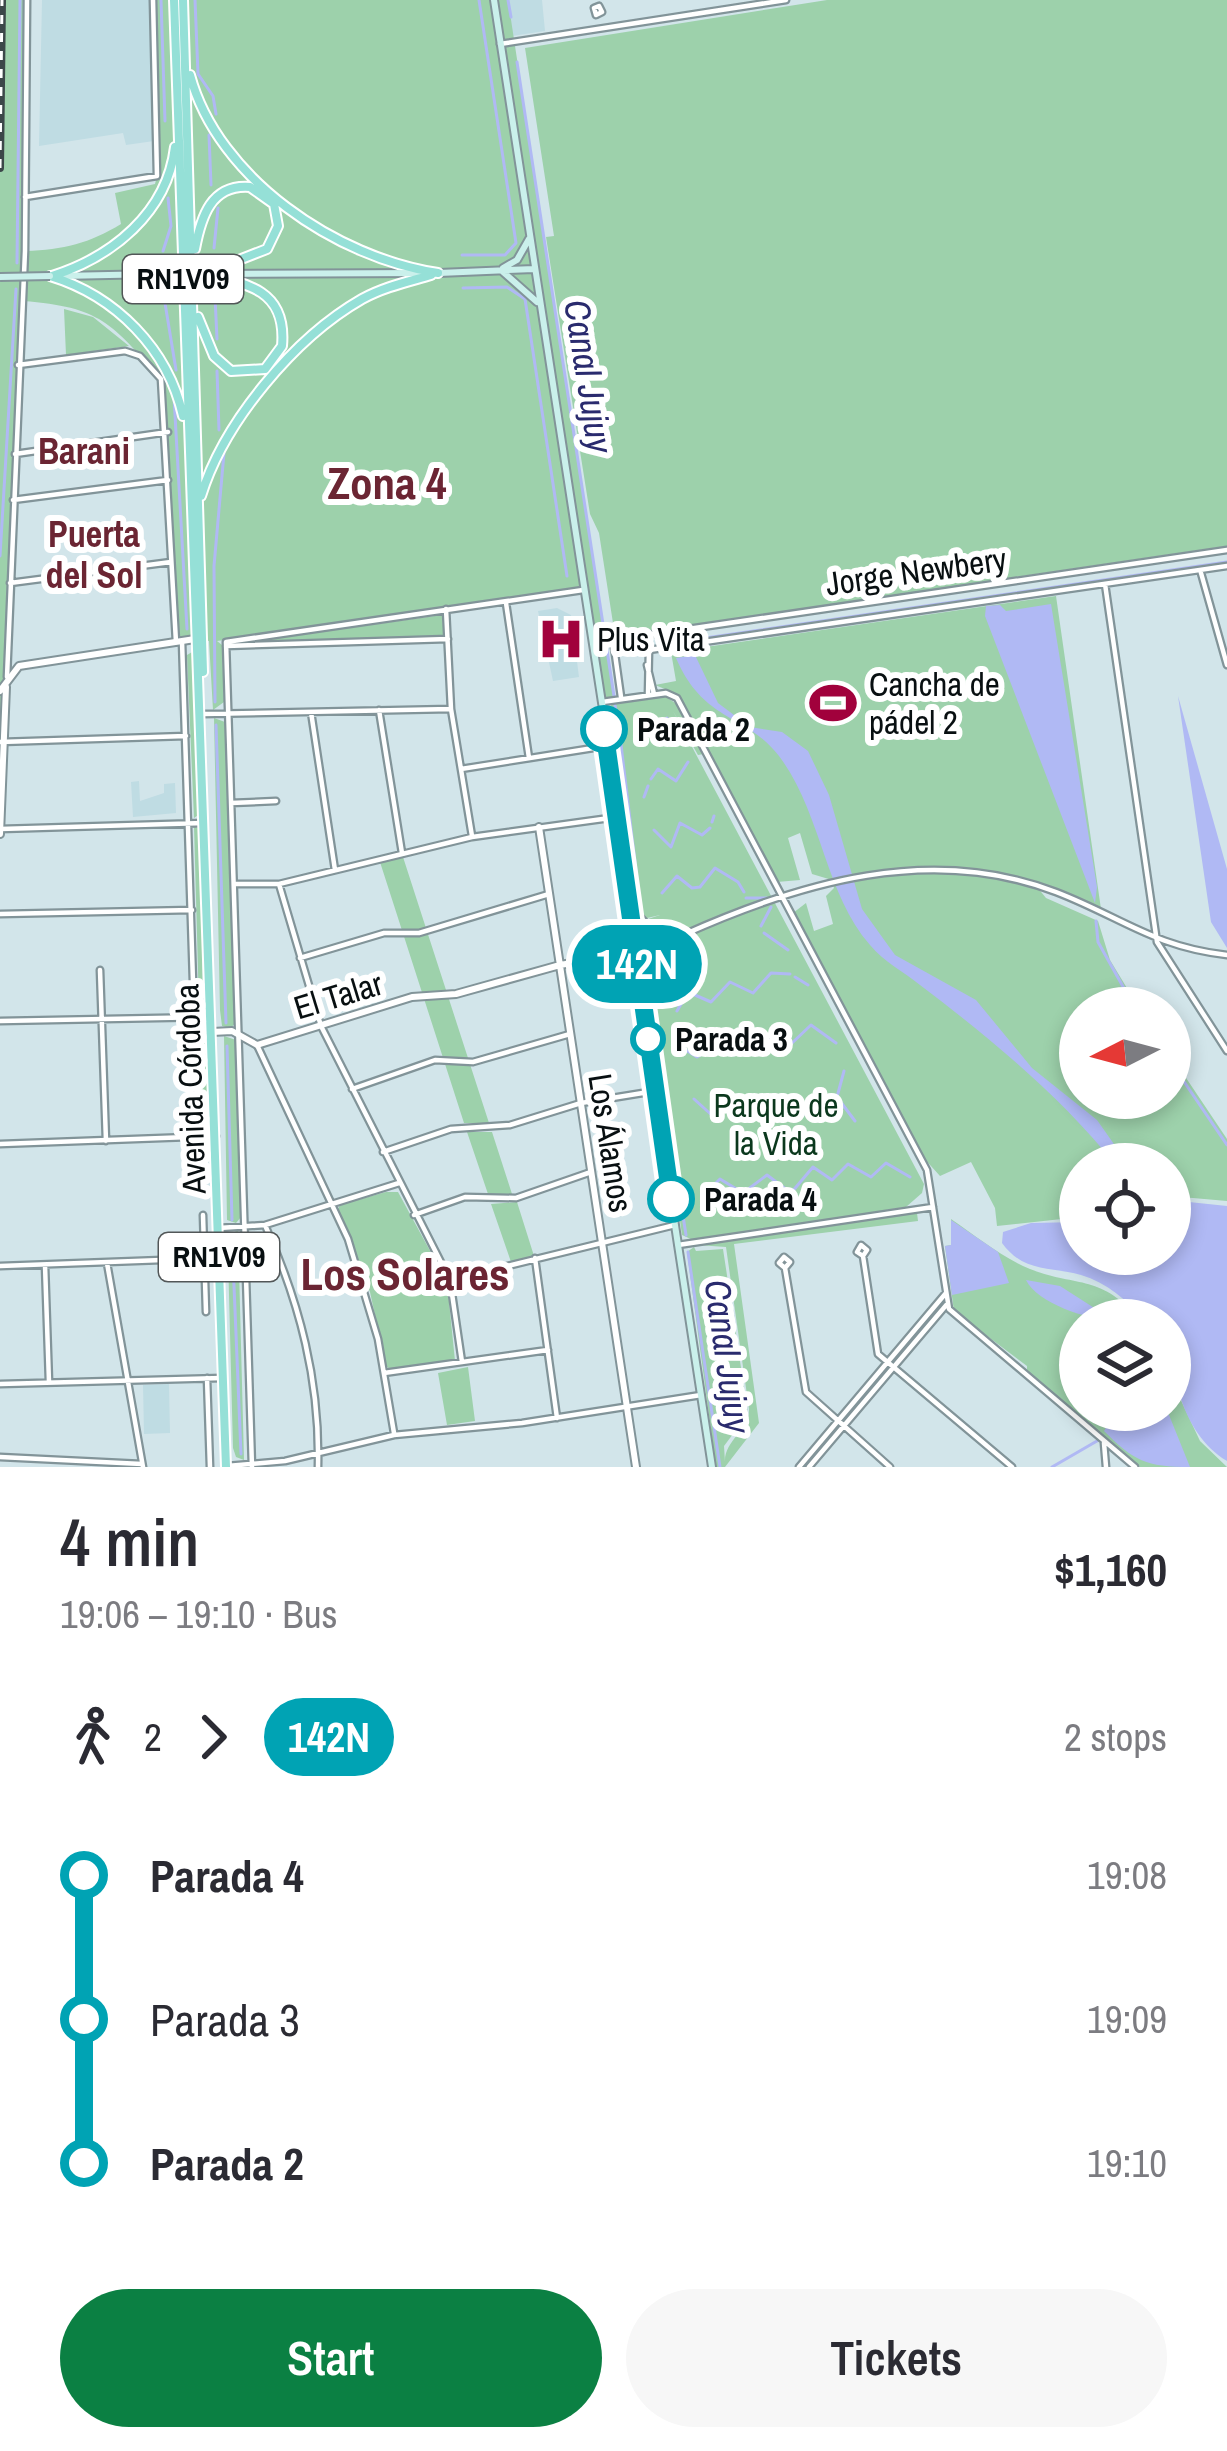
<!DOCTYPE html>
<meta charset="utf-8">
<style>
:root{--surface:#fff;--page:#f7f7f7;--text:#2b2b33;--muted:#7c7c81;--accent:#0b8043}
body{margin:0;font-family:"Archivo Narrow",sans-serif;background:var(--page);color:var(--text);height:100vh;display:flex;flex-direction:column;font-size:45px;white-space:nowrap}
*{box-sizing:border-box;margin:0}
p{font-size:39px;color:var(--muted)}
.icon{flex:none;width:66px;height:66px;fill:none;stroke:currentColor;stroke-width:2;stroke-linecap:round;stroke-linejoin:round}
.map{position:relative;height:1467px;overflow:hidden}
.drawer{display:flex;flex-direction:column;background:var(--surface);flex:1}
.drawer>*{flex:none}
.badge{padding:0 24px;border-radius:39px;font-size:42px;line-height:78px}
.needle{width:78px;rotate:264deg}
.controls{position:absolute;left:1059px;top:987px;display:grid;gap:24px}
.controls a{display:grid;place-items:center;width:132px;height:132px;border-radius:50%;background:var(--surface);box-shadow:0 6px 18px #0003;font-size:60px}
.map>.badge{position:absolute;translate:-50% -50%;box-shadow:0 0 0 6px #fff}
.legs{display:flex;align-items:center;gap:18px;height:132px;padding:0 60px;font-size:39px}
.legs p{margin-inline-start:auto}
.headline{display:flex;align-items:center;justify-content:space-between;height:204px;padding:0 60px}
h1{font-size:66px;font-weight:600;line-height:90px}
.primary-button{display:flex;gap:24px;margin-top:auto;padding:24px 60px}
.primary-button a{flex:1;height:138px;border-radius:72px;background:var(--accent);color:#fff;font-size:48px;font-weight:600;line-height:138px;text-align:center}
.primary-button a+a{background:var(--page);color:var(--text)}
ul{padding:0 60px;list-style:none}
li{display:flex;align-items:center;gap:42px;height:144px;font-size:45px}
li i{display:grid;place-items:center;width:18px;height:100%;margin:0 15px;background:currentColor}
li i::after{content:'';width:30px;height:30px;margin:-15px;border:9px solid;border-radius:50%;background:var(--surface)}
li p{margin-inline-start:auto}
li:first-child i{background:linear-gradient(#0000 50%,currentColor 0)}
li:last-child i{background:linear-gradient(currentColor 50%,#0000 0)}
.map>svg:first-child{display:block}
.built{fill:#bfdce3}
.green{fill:#9dd1ab}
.water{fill:#b0b9f4}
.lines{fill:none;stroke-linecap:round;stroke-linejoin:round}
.stream{stroke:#b0b9f4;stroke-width:3}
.minor-casing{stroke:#829499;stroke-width:9}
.tertiary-casing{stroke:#829499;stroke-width:10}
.secondary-casing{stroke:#829499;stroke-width:10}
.primary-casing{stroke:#fff;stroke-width:12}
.minor{stroke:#fff;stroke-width:4.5}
.tertiary{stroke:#fff;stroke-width:6}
.secondary{stroke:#caf0eb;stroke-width:6}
.primary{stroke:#95e0d7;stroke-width:8}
.rail-casing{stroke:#3c4749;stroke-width:8}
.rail{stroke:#fff;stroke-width:3;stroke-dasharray:9;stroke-linecap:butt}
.secondary-bridge-casing{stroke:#829499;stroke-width:10;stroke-linecap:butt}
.secondary-bridge{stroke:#caf0eb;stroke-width:6}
.line-1-casing{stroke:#fff;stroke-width:27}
.line-1{stroke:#00a3b4;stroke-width:18}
.stop-1-dot{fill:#fff;stroke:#00a3b4;stroke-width:6}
.labels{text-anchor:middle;stroke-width:12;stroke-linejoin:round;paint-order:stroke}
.shield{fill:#fff;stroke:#525758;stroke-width:3}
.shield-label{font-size:30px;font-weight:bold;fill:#080f11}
.street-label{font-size:33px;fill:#080f11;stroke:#fff}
.poi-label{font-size:33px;fill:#080f11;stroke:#fff;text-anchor:start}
.stop-label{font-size:33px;font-weight:bold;fill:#080f11;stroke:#fff;text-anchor:start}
.park-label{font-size:33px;fill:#0b381d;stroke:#fff}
.water-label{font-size:36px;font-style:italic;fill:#2a2b6e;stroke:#fff}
.neighbourhood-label{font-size:36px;font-weight:bold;fill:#6b2533;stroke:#fff}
.district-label{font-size:45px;font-weight:bold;fill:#6b2533;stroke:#fff}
</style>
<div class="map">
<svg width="1227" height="1467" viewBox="0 0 1227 1467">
<rect width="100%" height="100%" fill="#d2e5ea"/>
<!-- built -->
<path class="built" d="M42 0H149L154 141 126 145 123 133 39 146Z
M505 0H542L545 31 512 36Z
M557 608 571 615 579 677 553 681 538 611Z
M139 781 140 801 164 793V784L175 783 176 813 133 817 131 782Z
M169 1384 170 1433 144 1434 143 1385Z"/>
<!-- green -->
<path class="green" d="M0 0H27L26 251C63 250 90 243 121 224L115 193 155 184 160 164 153 0H508L614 696 600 702 583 591 217 641 222 645 224 702 213 710 209 641 176 642 161 379C111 323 101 307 23 301L0 739Z
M827 0H1227V546L615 636 599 533 590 514 546 237 554 236 525 48Z
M64 309 93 317 129 346 66 355Z
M1056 596 1101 909 1033 882 1046 898 1098 921 1110 960 1139 1008H1080V1098H1170V1054L1227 1139V1201L1170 1196V1164H1080V1217L997 1226 995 1208 971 1162 940 1176 921 1155 793 913 806 903 814 931 833 924 826 896 834 888 832 880 812 874 800 833 788 838 800 880 777 882 677 694 655 685 676 681 671 652Z
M442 615 444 637 249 644 252 641Z
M192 652 201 813 194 818 187 655Z
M665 696 678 705 704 754 698 755 673 711 924 1184 922 1193 906 1207 693 1240 682 1235 651 1017 656 985 675 980 657 982 680 940 677 933 645 920 660 915 643 919 634 904 607 711 612 704Z
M214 718 225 722 236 1022 231 1028 222 1026 220 1010Z
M194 826 201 830 203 1011 199 1007Z
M403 857 489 1123H464L380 862Z
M200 1020 205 1022 210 1129 204 1133Z
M224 1036 236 1040 241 1217 236 1223 227 1220Z
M467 1132H492L512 1194H488Z
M386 1192H398L447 1282 455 1361 391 1370 386 1366 370 1292 337 1211 340 1205Z
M517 1202 534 1256 511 1262 491 1204Z
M917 1213 918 1221 734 1244 759 1423 725 1467H716L687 1252 694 1247 696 1251 723 1249 748 1414 724 1446 725 1462C724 1440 750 1430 749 1409L726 1247 697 1245Z
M951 1219C977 1237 1003 1258 1030 1269 1075 1287 1103 1274 1139 1320H1080V1410H1170V1377L1200 1441 1227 1467H1140L1027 1372V1366L954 1311 945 1246 951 1245Z
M238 1230 244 1460 236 1457 233 1448 228 1256V1236Z
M468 1367 475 1421 447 1425 438 1373Z"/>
<!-- water -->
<path class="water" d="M1051 604 1097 887 1095 903 985 616 986 606 1000 605 1006 611Z
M695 655 718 703 750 727 782 732 808 751 829 795 862 909 895 955 976 1000 1032 1068 1097 1120 1128 1164H1115C1060 1096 990 1038 920 985 903 971 884 962 870 945 824 892 822 813 779 756 746 713 704 723 676 658Z
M1178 696 1227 869V948L1211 922Z
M1170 1200 1227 1206V1461C1180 1432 1170 1370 1170 1320H1144C1126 1299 1107 1283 1081 1275 1049 1266 1024 1273 1002 1243L1003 1232 1031 1223 1080 1222V1254H1170Z
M951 1220 998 1252 1009 1283 952 1295 945 1246 951 1245Z
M1026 1280 1060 1286 1113 1320C1088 1320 1037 1303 1026 1280Z
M1117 1410H1167L1190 1467C1146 1467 1134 1461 1104 1431Z"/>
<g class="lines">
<!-- stream -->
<path class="stream" d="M161 0 165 121
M195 0 198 74 213 96 216 114
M508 0 511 17
M517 62 614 696
M209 135 211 185
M214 248 218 208
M163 251 171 226 168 198
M462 255H505L516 243 479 0
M17 263 20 0
M463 288 507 287 525 299 567 576
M164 297 176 370
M215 297 217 339
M217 371 219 430
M174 397 187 629
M0 556 16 289
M671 643 1227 562
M215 702 214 566 224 453
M615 705 619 730
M637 718 651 732 667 718
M216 725 226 1023
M620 736 641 912
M651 779 658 769 676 781 688 762
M644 797 648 786
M712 822 714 816
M654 830 671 847 680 823 702 835 710 828
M662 893 677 876 692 888 700 887 715 868 738 882 744 892
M746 898H767
M1096 921 1098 942 1135 1008
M761 926 771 907
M764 933 788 950
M795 977 808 985
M677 1011 688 992 711 1002 730 982 753 993 771 973 790 974
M657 1043 680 1196
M779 1045 791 1044 811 1025 836 1043
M227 1046 232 1220
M681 1047 697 1057 719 1044 734 1055 757 1033 773 1042
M1170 1061 1227 1145
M837 1097 844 1071
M694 1099 715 1118 734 1099 744 1100
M750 1104 765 1113 787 1099 810 1118 837 1097 855 1121
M681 1203 686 1235
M705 1204 709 1190 720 1179 743 1193 767 1175 791 1193 813 1167 832 1180 848 1164 871 1177 886 1163 910 1177
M232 1238 241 1454
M688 1252 720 1467
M1052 1467 1097 1441"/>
<defs>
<path id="minor" d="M599 6 602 12 596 15 594 8Z
M500 44 786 0
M25 197 157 176 153 0
M18 365 125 351 140 356 161 379 176 642
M15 454 168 432
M13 500 168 480
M1201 573 1227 665
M10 583 171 562
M1105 584 1157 942 1227 1051
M506 603 529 758
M446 609 451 709 472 836
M182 641 198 1137
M226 646 448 639
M647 665 654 694
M7 677 25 251 27 0
M648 695 649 650 1227 566
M621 697 613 640 1227 550
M602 702 666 693 677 698 927 1170 949 1309 1135 1467
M379 710 402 853
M311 712 335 870
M202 714 451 709
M0 742 186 736
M461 769 606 746
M231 803 276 801
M0 829 204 823
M234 884H279L472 837 617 817
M279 884 321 1026 450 1280 462 1362
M0 914 192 910
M661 935H683C801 882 931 844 1056 892 1121 917 1154 947 1227 955
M300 958 384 933H419L549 894
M667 958 683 935
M100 970 106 1141
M0 1021 210 1017
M257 1045 348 1239 378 1339 394 1433
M352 1089 435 1060 473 1062 570 1034
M0 1144 216 1136
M383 1152 451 1129 510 1125 581 1103 655 1091
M203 1215 206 1312
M414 1215 465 1197 516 1198 591 1172
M265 1225C300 1304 320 1381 318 1467
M219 1228 265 1225 399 1183
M678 1245 933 1207
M861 1245 867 1250 863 1256 857 1252Z
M863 1256 878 1354 1012 1467
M784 1257 790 1262 785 1268 779 1263Z
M535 1258 557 1418
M107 1263 143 1467
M45 1265 49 1382
M0 1266 216 1258
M785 1268 806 1392 890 1467
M450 1280 675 1225
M384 1373 548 1350
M207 1378 210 1467
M0 1384 222 1378
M1104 1443 1106 1467
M0 1457 142 1464
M227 1466 285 1461 394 1435 522 1423 701 1395
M252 1467 226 642 583 590
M799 1467 946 1293
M809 1467 948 1303"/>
<path id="tertiary" d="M0 691 19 666 195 639
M539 827 636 1467
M0 834 6 687
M212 1032 232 1031 257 1045 412 997 456 994 560 965 619 955 636 942"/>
<path id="secondary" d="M494 0 636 924 643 1016 712 1467
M503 268 517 260 529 239
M502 271 537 302
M439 273 534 269
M217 274 426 273
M60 276 158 274
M634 911 667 947 647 1024"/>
<path id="primary" d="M174 0 226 1467
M183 0 203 672
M190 75C218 179 337 258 438 273
M195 249C201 217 211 184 250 187L274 204 278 226 267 249 203 274
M50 276C116 296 168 349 183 416
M52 276C112 257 167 213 175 147
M198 317 214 356 231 371 265 369 282 346C287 290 248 283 201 274
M201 496C224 422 294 338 362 299 384 287 407 282 431 275"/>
</defs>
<!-- minor casing -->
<use href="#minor" class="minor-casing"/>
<!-- tertiary casing -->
<use href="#tertiary" class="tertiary-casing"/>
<!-- secondary casing -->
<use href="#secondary" class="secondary-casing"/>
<!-- primary casing -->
<use href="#primary" class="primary-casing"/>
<!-- minor -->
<use href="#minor" class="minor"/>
<!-- tertiary -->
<use href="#tertiary" class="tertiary"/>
<!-- secondary -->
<use href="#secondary" class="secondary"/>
<!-- primary -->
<use href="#primary" class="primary"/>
<defs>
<path id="rail" d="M0 168 2 0"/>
</defs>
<!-- rail casing -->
<use href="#rail" class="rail-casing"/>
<!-- rail -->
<use href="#rail" class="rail"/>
<defs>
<path id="secondary-bridge" d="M158 274H201
M0 277 50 276"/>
</defs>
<!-- secondary-bridge casing -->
<use href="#secondary-bridge" class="secondary-bridge-casing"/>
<!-- secondary-bridge -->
<use href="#secondary-bridge" class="secondary-bridge"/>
</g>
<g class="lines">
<defs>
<path id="line-1" d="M604 729 671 1199"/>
</defs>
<!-- line-1 casing -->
<use href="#line-1" class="line-1-casing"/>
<!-- line-1 -->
<use href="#line-1" class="line-1"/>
</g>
<!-- icons -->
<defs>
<symbol id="hospital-bare" viewBox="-9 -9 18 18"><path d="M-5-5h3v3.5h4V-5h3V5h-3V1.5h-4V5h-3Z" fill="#a1013c" stroke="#fff" stroke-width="2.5" paint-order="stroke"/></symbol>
<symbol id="stadium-bare" viewBox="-9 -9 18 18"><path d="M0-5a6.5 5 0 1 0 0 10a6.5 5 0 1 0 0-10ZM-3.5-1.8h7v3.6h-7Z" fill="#a1013c" stroke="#fff" stroke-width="2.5" paint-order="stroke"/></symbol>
</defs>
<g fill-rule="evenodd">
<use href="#hospital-bare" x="528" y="606" width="66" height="66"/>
<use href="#stadium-bare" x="800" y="670" width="66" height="66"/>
</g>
<!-- markers -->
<g class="stop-1-dot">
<circle cx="604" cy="729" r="21"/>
<circle cx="648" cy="1039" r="15"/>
<circle cx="671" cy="1199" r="21"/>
</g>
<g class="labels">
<!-- shield labels -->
<g class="shield">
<rect x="123" y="255" width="120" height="48" rx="9"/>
<rect x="159" y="1233" width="120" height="48" rx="9"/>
</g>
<g class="shield-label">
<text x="183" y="289">RN1V09</text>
<text x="219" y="1267">RN1V09</text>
</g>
<!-- street labels -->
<g class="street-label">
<text transform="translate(916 571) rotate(-8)" y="12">Jorge Newbery</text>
<text transform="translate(338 995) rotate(-17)" y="12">El Talar</text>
<text transform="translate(190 1089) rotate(-92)" y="12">Avenida Córdoba</text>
<text transform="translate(611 1143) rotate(81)" y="12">Los Álamos</text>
</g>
<!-- poi labels -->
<g class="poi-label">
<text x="597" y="651">Plus Vita</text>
<text x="869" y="696">Cancha de<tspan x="869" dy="38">pádel 2</tspan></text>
</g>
<!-- stop labels -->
<g class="stop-label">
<text x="637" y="741">Parada 2</text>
<text x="675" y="1051">Parada 3</text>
<text x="704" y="1211">Parada 4</text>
</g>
<!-- park labels -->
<g class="park-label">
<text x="776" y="1117">Parque de<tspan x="776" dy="38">la Vida</tspan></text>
</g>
<!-- water labels -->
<g class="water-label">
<text transform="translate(589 376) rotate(81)" y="13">Canal Jujuy</text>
<text transform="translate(728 1356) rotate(82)" y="13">Canal Jujuy</text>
</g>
<!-- neighbourhood labels -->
<g class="neighbourhood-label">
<text x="84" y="464">Barani</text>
<text x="94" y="547">Puerta<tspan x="94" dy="41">del Sol</tspan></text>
</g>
<!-- district labels -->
<g class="district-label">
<text x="387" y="499">Zona 4</text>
<text x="405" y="1290">Los Solares</text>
</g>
</g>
</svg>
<div class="controls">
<a><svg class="needle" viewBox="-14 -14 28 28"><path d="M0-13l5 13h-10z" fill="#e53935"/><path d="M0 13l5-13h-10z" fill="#7c7c81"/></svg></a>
<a><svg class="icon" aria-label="locate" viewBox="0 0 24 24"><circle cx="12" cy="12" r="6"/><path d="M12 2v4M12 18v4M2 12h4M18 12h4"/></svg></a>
<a><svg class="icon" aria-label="layers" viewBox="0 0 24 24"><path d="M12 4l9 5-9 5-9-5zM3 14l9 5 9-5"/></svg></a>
</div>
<b class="badge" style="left:637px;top:964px;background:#00a3b4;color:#fff">142N</b>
</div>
<section class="drawer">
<div class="headline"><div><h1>4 min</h1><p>19:06 – 19:10 · Bus</p></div><b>$1,160</b></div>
<div class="legs"><svg class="icon" aria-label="walk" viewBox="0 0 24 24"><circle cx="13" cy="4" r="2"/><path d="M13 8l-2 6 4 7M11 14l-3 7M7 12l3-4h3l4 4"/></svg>2<svg class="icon" aria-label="forward" viewBox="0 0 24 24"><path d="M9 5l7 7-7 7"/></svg><b class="badge" style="background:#00a3b4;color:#fff">142N</b><p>2 stops</p></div>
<ul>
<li><i style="color:#00a3b4"></i><b>Parada 4</b><p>19:08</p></li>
<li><i style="color:#00a3b4"></i><span>Parada 3</span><p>19:09</p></li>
<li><i style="color:#00a3b4"></i><b>Parada 2</b><p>19:10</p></li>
</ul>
<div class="primary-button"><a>Start</a><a>Tickets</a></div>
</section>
